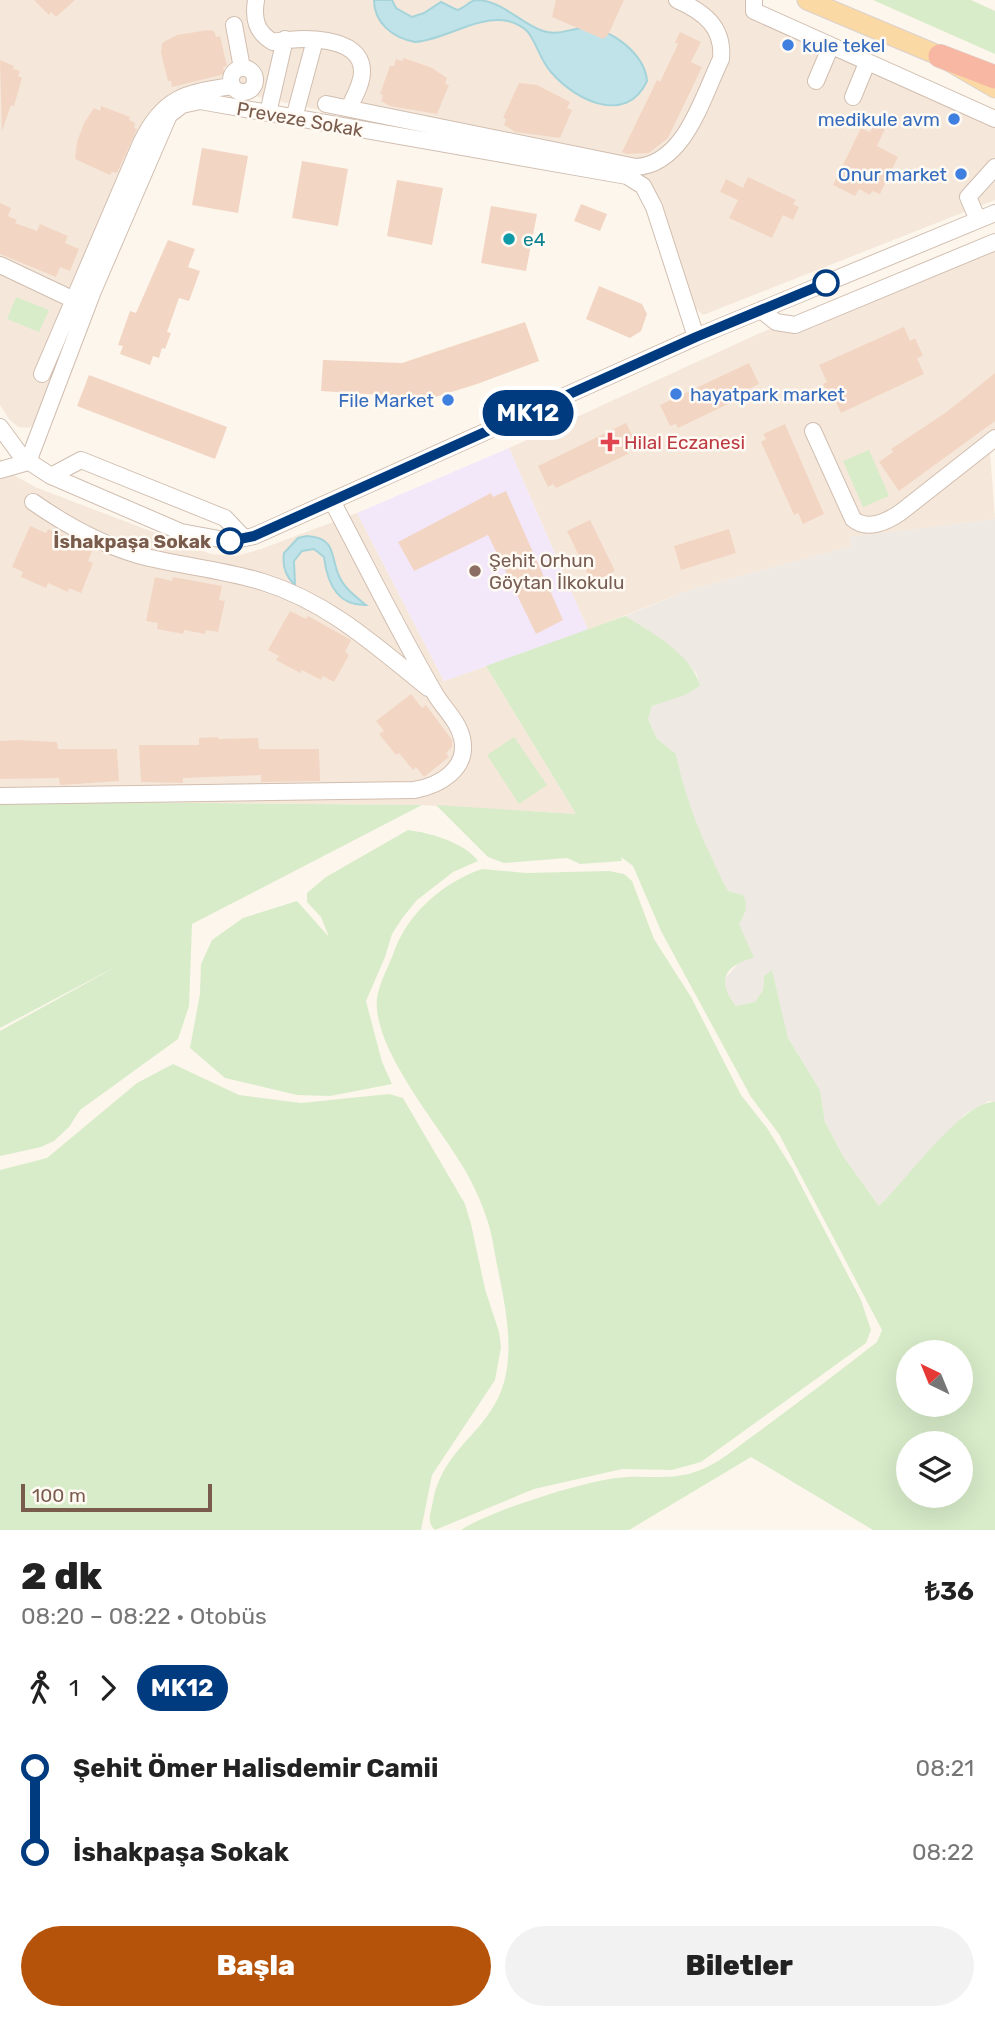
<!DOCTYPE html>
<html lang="tr">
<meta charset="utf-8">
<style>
:root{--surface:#fff;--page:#f2f2f2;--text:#222;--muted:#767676;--accent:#b45309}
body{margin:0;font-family:Rubik,sans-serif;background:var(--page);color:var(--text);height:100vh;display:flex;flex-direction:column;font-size:26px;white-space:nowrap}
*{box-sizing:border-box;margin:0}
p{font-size:23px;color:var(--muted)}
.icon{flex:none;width:38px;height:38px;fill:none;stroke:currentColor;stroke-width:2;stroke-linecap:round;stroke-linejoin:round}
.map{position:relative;height:1530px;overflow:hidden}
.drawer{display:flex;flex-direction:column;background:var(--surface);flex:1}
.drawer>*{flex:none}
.badge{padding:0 14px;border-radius:23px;font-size:24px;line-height:46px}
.needle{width:46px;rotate:317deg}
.tools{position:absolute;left:896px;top:1340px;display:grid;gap:14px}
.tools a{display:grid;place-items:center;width:77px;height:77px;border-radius:50%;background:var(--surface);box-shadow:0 7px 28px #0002;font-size:35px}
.scale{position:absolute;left:21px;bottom:18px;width:191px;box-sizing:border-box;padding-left:7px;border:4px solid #7a5c4d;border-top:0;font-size:19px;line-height:24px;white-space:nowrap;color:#7a5c4d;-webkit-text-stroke:5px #fffaf3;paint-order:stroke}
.map>.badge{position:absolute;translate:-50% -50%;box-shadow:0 0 0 4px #fff}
.legs{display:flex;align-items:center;gap:10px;height:77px;padding:0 21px;font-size:23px}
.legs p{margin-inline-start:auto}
.overview{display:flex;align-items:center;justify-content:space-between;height:119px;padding:0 21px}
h1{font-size:38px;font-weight:800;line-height:52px}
.action{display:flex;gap:14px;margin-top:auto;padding:14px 21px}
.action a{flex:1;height:80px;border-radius:42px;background:var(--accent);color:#fff;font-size:28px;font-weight:800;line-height:80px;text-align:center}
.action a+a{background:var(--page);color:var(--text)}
ul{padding:0 21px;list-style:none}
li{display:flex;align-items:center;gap:24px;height:84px;font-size:26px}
li i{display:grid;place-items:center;width:10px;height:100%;margin:0 9px;background:currentColor}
li i::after{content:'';width:18px;height:18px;margin:-9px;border:5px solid;border-radius:50%;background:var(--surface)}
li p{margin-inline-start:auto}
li:first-child i{background:linear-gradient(#0000 50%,currentColor 0)}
li:last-child i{background:linear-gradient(currentColor 50%,#0000 0)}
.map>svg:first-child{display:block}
.residential{fill:#f5e8da}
.industrial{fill:#efe9e4}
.education{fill:#f3e8fa}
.green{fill:#d8ecc9;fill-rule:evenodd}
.water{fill:#bfe3e8;stroke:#a5d3da;stroke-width:2}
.building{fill:#f3d5c3}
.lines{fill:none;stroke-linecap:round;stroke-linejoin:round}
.minor-casing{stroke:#d1beb0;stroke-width:18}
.major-casing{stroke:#dad1cd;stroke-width:21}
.highway-casing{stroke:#dad1cd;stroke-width:24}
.minor{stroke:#fff;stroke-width:16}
.major{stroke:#fbd9a5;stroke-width:19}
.highway{stroke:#f7b7a3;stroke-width:23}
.line-1-casing{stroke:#fff;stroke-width:16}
.line-1{stroke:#003b80;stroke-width:10}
.shop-dot{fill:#3f7fe0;stroke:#fffaf3;stroke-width:2.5}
.culture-dot{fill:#0f9aa8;stroke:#fffaf3;stroke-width:2.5}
.stop-1-dot{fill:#fff;stroke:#003b80;stroke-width:3.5}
.health-dot{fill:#e0444e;stroke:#fffaf3;stroke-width:2.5}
.education-dot{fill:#8d6e63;stroke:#fffaf3;stroke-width:2.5}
.labels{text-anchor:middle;stroke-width:5;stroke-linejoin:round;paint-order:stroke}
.shop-label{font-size:19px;fill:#366cbe;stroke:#fffaf3;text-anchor:end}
.street-label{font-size:19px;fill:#7a5c4d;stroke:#fffaf3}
.culture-label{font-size:19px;fill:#0d838f;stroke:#fffaf3;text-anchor:start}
.health-label{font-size:19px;fill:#be3a42;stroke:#fffaf3;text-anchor:start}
.stop-label{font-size:19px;font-weight:bold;fill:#7a5c4d;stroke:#fffaf3;text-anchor:end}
.education-label{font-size:19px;fill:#785e54;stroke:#fffaf3;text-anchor:start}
</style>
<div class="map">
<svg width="995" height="1530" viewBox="0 0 995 1530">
<rect width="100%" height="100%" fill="#fdf6ec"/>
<!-- residential -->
<path class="residential" d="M0 0H747L995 110V200L703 315 690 303 660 202 649 189 613 172 254 96 211 100 177 115 34 426 27 428 18 427 9 419 0 405Z
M995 235V447L990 451 995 519 850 537 853 546 692 589 588 630 509 448 760 333Z
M0 458 12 474 35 487 211 554 236 556 261 549 357 513 444 681 486 666 576 814 422 805 0 801Z"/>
<!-- industrial -->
<path class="industrial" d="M995 519V1102L989 1101 965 1114 880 1207 843 1156 825 1122 820 1090 788 1038 772 971 764 976 763 990 755 1002 736 1006 727 994 724 980 739 962V924L745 914 743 895 728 891 703 843 683 789 676 754 657 739 648 719 652 706 699 686 697 674 681 656 625 616 692 589 852 546 849 537Z"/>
<!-- education -->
<path class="education" d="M509 448 588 630 444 681 357 513Z"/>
<!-- green -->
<path class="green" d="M873 0H971L995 11V54Z
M16 297 49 310 39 332 7 319Z
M869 450 889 496 863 507 843 461Z
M625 616C651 632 692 654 700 686L685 695 652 706 648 719 657 739 676 754C686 804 705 846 728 891L743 895C749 906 745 915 739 924L754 958C724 965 716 981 736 1006L755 1002 763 990 764 976 772 970 788 1038 820 1090 825 1122 843 1156 879 1206C904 1184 962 1100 995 1102V1530H873L751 1457 629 1530H461C489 1511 582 1482 617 1478 643 1474 669 1481 695 1472 717 1465 736 1448 754 1435 795 1405 836 1374 877 1342L882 1330 779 1134 751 1097 661 931 633 866 621 857 622 861 580 864 567 858 504 863 488 857 436 805 576 814 486 666ZM908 1353H961V1405H908ZM908 1444H961V1496H908Z
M514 737 547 785 519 804 487 755Z
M0 801 422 805 192 924 189 1006 178 1039 80 1110 69 1127 54 1141 41 1147 0 1156V1031L119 965 0 1028Z
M408 830C430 833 464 842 478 861L453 872 417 900 403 917 392 934 385 957 366 1001 382 1062 392 1084 330 1096 297 1095 225 1078 190 1048 200 994 201 964 212 940 243 918 297 901 329 937 321 917 307 902V893L326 877Z
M482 869 526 873 609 871 624 874 632 881 654 939 691 997 741 1095 767 1128 792 1168 861 1300 871 1330 866 1343 701 1462 672 1470 622 1469 534 1489 435 1530C427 1523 430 1515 432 1506 440 1455 473 1442 495 1404 521 1358 503 1299 494 1249 490 1221 479 1195 465 1170 440 1126 372 1049 377 998 379 983 390 964 395 949 410 911 444 882 482 869Z
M173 1064 239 1095 301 1103 389 1094 403 1098 465 1204 471 1224 485 1289 499 1332 501 1347 495 1380 432 1475 421 1530H0V1170L47 1158 137 1083Z"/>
<!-- water -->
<path class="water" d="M374 0H392L396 8 412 17 424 13 441 2 457 10C465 8 469 1 476 0 502 0 521 24 543 31 559 36 571 28 586 28 613 29 645 55 647 81 626 126 575 100 551 72 541 61 538 47 530 35 526 28 516 23 508 21 477 15 445 40 415 42 393 38 374 23 374 0Z
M307 536C337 538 330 556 339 576 344 588 356 597 366 605 337 606 327 582 324 557L314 549 302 551 294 561 295 585C285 576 282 566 284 553L298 538Z"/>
<!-- building -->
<path class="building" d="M34 0H75L56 17 51 12 49 15Z
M556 0H624L608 35 603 39 552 17Z
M208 30 214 31 216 37 220 36 227 66 223 67 225 74 172 87 171 81H168L161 53 162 43 177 35Z
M680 32 701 42 691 62 702 67 668 138 649 153 626 154 622 152 657 80 660 82 678 44 675 42Z
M404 58 432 68 447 78 445 84 449 85 437 114 390 106 381 101 383 95 380 94 390 66H394L396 59 402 61Z
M0 60 14 66 13 69 20 71 18 76 22 78 14 106 11 105 2 131Z
M519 83 537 85 570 102 567 108 572 110 560 138 515 132 504 125 506 119 503 118Z
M101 106 130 117 129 120 135 123 134 128 137 129 117 173 112 172 110 175 75 159 77 142 84 123 94 108 100 111Z
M874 123 885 129 877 146 898 157 880 194 872 191 870 195 859 189 855 196 833 185 861 128 870 132Z
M202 148 248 156 238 213 192 205Z
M302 161 348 169 338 226 292 218Z
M748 177 796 200 793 204 799 207 793 220 783 215 772 238 729 218 738 200 720 192 726 179 743 188Z
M397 180 443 188 432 245 387 236Z
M0 203 11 208 8 216 17 220 15 223 37 231 40 224 68 236 65 243 79 249 70 271 60 267 56 277 0 254Z
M581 204 607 214 600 231 574 221Z
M491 206 537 214 526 271 481 263Z
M168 240 195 249 188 267 200 271 189 301 179 298 167 332 171 333 165 349 162 348 159 358 153 356 150 365 120 354 123 346 118 345 130 311 136 313Z
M599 286 642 304 647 314 641 331 630 338 586 319Z
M525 322 539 361 477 384 413 404 411 397 321 391 323 360 402 363Z
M904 327 910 341 915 338 923 356 917 358 924 374 841 413 836 402 832 403 823 384 827 382 819 365Z
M749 363 759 384 749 389 751 393 678 428 676 424 670 426 660 405Z
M995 373V421L899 491 879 462 893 452 891 449 948 411Z
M89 375 227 427 215 459 77 406Z
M626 423 637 444 626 449 628 454 556 488 553 484 548 487 538 466Z
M785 424 824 514 803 524 798 513 794 515 761 442 766 439 763 434Z
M506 491 563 620 536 634 488 535 414 571 398 542 491 493 493 497Z
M590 520 615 571 592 583 567 531Z
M30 526 46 533 48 529 93 549 88 561 93 563 81 593 69 588 68 592 48 583 46 588 21 577 23 572 12 567Z
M729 529 736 553 681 570 674 546Z
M155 577 172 581 173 577 222 586 219 600 225 601 218 632 206 630 205 634 184 630 183 634 157 629 158 623 146 621Z
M290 611 306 619 308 616 351 640 345 652 349 655 334 682 323 676 321 680 302 670 300 673 276 660 279 656 268 650Z
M411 694 422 708 426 705 452 740V747L446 753 449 757 424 777 416 767 413 770 399 753 396 755 379 734 384 731 376 721Z
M218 737V739L258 738 259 749H319L320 781 261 782V775L183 778V783L141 782 139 745H199V738Z
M17 740 57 742 58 749H117L119 781 60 785 59 778 0 779V741Z"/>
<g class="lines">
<defs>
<path id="minor" d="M256 0C253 19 256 32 273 42 297 37 363 34 362 72 362 84 354 97 349 108
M754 0V11L995 119
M234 25 242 68
M231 80a12 12 0 1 1 24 0a12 12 0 1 1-24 0Z
M816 81 830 48
M853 97 867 63
M326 104 636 167C685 164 702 98 721 59 724 27 704 12 677 0
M268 113 285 39
M294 118 315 40
M978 220 968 197 995 167
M0 265 74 300
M761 310 776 322 795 325 995 242
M42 374 141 143C163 97 185 93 232 86
M0 427 22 457 51 476 181 532 230 541 254 536 696 337 995 213
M813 431 853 519C867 531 887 522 901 512L995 438
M0 470 28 462 93 291 169 115 182 105 200 101 627 176 643 186 654 207 696 337
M51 476 81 460 225 518 244 538
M33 502C66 525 100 544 138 555 179 566 222 569 263 582 328 602 376 646 428 688
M0 796 414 790C439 786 469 769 462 738 458 720 442 707 434 692 398 630 366 565 332 501"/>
<path id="major" d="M807 0 940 56 995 88"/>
<path id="highway" d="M940 56 995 77"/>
</defs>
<!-- minor casing -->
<use href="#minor" class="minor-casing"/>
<!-- major casing -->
<use href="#major" class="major-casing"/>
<!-- highway casing -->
<use href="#highway" class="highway-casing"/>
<!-- minor -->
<use href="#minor" class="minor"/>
<!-- major -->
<use href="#major" class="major"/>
<!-- highway -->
<use href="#highway" class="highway"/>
</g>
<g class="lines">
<defs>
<path id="line-1" d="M230 541 254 536 696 337 826 283"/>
</defs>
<!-- line-1 casing -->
<use href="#line-1" class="line-1-casing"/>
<!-- line-1 -->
<use href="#line-1" class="line-1"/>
</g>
<!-- markers -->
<g class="shop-dot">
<circle cx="788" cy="45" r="7"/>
<circle cx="954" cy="119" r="7"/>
<circle cx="961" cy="174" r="7"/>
<circle cx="676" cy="394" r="7"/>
<circle cx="448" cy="400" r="7"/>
</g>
<circle class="culture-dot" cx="509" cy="239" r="7"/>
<g class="stop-1-dot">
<circle cx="826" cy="283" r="12"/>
<circle cx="230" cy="541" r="12"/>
</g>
<path class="health-dot" d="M606.5 431.5h7v7h7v7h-7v7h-7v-7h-7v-7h7z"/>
<circle class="education-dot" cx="475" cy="571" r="7"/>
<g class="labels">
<!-- shop labels -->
<g class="shop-label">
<text x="802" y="52" text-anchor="start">kule tekel</text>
<text x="940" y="126">medikule avm</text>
<text x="947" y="181">Onur market</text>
<text x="690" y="401" text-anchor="start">hayatpark market</text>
<text x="434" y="407">File Market</text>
</g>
<!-- street labels -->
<g class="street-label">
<text transform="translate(300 119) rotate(10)" y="7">Preveze Sokak</text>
</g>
<!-- culture labels -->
<g class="culture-label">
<text x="523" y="246">e4</text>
</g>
<!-- health labels -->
<g class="health-label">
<text x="624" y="449">Hilal Eczanesi</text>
</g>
<!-- stop labels -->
<g class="stop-label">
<text x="211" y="548">İshakpaşa Sokak</text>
</g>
<!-- education labels -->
<g class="education-label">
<text x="489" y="567">Şehit Orhun<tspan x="489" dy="22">Göytan İlkokulu</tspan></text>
</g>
</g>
</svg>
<div class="tools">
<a><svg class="needle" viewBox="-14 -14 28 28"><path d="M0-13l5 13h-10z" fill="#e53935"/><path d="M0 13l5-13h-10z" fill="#767676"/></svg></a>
<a><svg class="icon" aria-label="layers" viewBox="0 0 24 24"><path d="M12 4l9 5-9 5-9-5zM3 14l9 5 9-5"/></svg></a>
</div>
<div class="scale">100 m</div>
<b class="badge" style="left:528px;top:413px;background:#003b80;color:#fff">MK12</b>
</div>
<section class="drawer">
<div class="overview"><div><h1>2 dk</h1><p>08:20 – 08:22 · Otobüs</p></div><b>₺36</b></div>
<div class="legs"><svg class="icon" aria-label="walk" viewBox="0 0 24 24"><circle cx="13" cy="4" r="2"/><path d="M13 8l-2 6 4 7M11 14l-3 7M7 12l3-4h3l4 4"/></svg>1<svg class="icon" aria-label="forward" viewBox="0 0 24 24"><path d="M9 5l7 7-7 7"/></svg><b class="badge" style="background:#003b80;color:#fff">MK12</b></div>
<ul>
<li><i style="color:#003b80"></i><b>Şehit Ömer Halisdemir Camii</b><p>08:21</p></li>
<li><i style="color:#003b80"></i><b>İshakpaşa Sokak</b><p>08:22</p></li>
</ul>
<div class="action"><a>Başla</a><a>Biletler</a></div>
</section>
